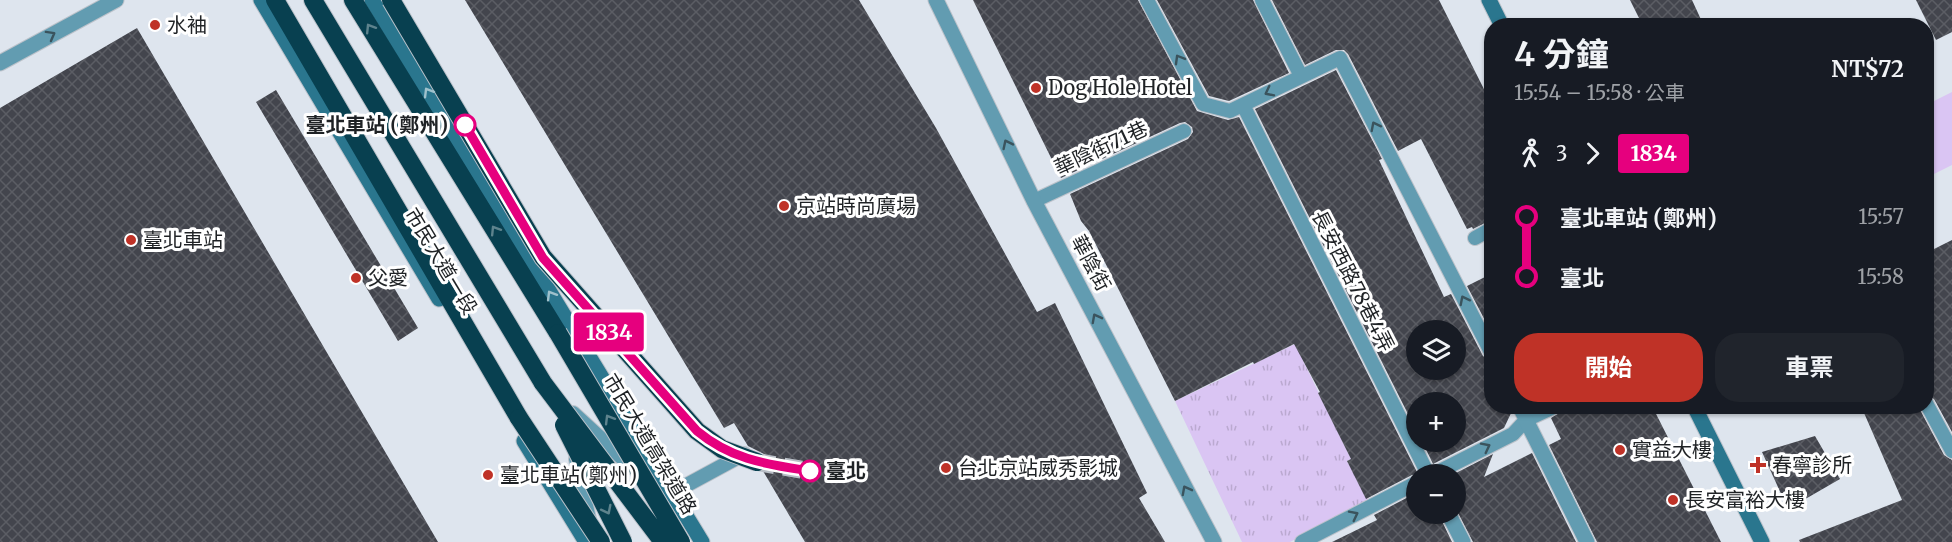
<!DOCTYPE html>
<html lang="zh-TW">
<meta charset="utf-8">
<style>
:root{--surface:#171b24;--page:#20242c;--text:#f1f3f6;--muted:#9ea1a6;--accent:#bf3227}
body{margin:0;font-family:Merriweather,"Noto Sans TC",serif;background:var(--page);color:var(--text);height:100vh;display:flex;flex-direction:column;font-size:22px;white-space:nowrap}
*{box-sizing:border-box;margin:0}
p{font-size:20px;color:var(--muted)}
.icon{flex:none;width:33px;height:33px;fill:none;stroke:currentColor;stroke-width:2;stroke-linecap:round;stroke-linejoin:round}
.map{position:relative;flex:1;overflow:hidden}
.sheet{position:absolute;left:1484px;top:18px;width:450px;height:396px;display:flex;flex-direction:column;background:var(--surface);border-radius:24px;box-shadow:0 2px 4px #0004}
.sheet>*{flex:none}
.badge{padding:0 12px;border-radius:4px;font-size:21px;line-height:39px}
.controls{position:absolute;left:1406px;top:320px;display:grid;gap:12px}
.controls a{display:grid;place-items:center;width:60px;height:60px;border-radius:50%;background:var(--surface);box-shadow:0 2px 4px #0004;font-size:30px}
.map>.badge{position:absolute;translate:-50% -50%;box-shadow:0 0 0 3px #fff}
.legs{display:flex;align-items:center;gap:9px;height:66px;padding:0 30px;font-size:20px}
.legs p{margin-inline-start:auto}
.overview{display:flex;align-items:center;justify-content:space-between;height:102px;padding:0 30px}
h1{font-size:33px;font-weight:700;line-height:45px}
.button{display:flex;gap:12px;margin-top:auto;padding:12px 30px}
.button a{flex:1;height:69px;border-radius:24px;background:var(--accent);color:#fff;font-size:24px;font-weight:700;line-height:69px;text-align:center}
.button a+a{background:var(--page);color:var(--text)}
ul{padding:0 30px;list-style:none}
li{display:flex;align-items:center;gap:21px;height:60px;font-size:22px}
li i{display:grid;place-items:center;width:9px;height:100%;margin:0 8px;background:currentColor}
li i::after{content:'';width:15px;height:15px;margin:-8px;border:4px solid;border-radius:50%;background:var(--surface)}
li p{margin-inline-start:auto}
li:first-child i{background:linear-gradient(#0000 50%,currentColor 0)}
li:last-child i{background:linear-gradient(currentColor 50%,#0000 0)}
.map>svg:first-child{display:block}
.grass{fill:url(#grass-tufts)}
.garden{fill:#dac5f3}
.building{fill:url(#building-cross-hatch);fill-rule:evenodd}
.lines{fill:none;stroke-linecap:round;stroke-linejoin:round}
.highway-tunnel{stroke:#b8bec6;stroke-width:18;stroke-dasharray:18 9;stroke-linecap:butt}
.lane-casing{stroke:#bcc2ca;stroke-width:16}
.street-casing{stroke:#bcc2ca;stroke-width:17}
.secondary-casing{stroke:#bcc2ca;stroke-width:17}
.highway-casing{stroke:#bcc2ca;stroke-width:20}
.lane{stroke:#629cb1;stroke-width:14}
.street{stroke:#629cb1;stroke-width:15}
.secondary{stroke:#2a768e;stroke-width:15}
.highway{stroke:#084050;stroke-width:18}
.highway-bridge-casing{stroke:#bcc2ca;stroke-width:20;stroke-linecap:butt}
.highway-bridge{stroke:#084050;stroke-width:18}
.oneway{stroke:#5e838d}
.oneway2{stroke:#3a535d}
.oneway3{stroke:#9fc1cc}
.line-1-casing{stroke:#fff;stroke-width:14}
.line-1{stroke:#e6007e;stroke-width:9}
.poi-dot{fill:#bf3227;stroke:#fff;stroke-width:2}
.stop-1-dot{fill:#fff;stroke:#e6007e;stroke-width:3}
.labels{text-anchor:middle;stroke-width:6;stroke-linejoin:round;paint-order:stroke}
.poi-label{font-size:20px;fill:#1f2225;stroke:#fff;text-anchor:start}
.stop-label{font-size:20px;font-weight:bold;fill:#1f2225;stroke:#fff;text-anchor:end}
.street-label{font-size:20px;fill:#1f2225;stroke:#fff}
</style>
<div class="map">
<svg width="1952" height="542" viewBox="0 0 1952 542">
<defs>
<pattern id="grass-tufts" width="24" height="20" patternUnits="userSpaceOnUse" patternTransform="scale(1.5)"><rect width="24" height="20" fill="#dac5f3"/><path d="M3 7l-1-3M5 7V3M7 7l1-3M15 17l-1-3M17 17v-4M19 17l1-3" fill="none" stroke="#bba9d0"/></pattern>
<pattern id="building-cross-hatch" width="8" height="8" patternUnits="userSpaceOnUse" patternTransform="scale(1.5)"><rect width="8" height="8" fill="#43454d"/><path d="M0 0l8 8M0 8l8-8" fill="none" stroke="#5b5d64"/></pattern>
</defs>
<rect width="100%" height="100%" fill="#dee5ee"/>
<!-- grass -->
<path class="grass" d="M1295 344 1351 459 1347 461 1369 500 1290 542H1242L1175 401Z"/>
<!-- garden -->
<path class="garden" d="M1952 92V165L1926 178V105Z"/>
<!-- building -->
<path class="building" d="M465 0H859L936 128 1037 312 1055 303 1147 493 1139 498 1165 542H805L763 471 768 465 766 455 748 446 734 423 724 428Z
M973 0H1138L1197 111 1228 120 1239 117 1418 474 1412 475 1366 499 1347 461 1351 459 1318 393 1320 392 1294 344 1254 364 1253 362 1175 401 1089 231 1081 221 1070 194 1188 139 1193 132 1192 127 1185 122 1180 123 1061 178Z
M1157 0H1253L1289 73 1229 101 1209 96Z
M1272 0H1439L1491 103V220L1473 229 1472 227 1467 229 1421 139 1398 151 1348 54 1344 50H1336L1305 65Z
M1630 0H1692L1704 26H1643Z
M1916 0H1952V32L1936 40Z
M137 28 309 322 438 542H0V108Z
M1336 70 1382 159 1379 160 1444 297 1451 294 1483 356 1491 361V406H1510L1512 411 1504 428 1433 464 1422 441H1455V402H1416V430L1255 109ZM1416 330H1455V369H1416Z
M276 90 418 328 398 341 256 102Z
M1952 240V432L1934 399 1926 394V253Z
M1491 274V332L1467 286Z
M1570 406H1652L1721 542H1597L1549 445 1561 439 1551 418Z
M1861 406H1918L1944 455 1952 460V542H1800L1799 540 1902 500Z
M1815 436 1840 479 1788 509 1762 452Z
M1532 453 1576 542H1473L1455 507 1454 474 1493 454 1484 477Z
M1416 493V513H1438L1452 542H1332L1377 520 1374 515Z"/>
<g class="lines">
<!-- highway-tunnel -->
<path class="highway-tunnel" d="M757 462 810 471"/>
<defs>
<path id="lane" d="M1147 0 1203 104 1230 111 1340 58 1491 352
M1262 0 1301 76
M1243 105 1428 474
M1034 201 1184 131
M1475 238 1491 229
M1926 403 1952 451
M1519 406 1526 420
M573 413 632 467
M576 459 589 519
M1434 474 1513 434 1526 420 1556 406
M672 493 744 454
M1302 542 1416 483"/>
<path id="street" d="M936 0 1034 201 1214 542
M0 63 116 0
M1526 420 1587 542
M1448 513 1463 542"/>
<path id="secondary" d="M261 0 439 299
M372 0 702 542
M1489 0 1502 26
M1694 406 1762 542
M524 441 586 542"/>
<path id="highway" d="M275 0 519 418
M313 0 543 383
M353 0 558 333"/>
</defs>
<!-- lane casing -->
<use href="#lane" class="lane-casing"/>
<!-- street casing -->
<use href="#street" class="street-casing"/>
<!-- secondary casing -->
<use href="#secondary" class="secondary-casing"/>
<!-- highway casing -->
<use href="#highway" class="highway-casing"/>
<!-- lane -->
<use href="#lane" class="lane"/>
<!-- street -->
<use href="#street" class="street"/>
<!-- secondary -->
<use href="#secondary" class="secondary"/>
<!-- highway -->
<use href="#highway" class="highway"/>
<defs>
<path id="highway-bridge" d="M391 0 543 257 697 431 722 449 757 462
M558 333 681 542
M543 383 663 542
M519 418 601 542
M564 425 623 542"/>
</defs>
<!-- highway-bridge casing -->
<use href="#highway-bridge" class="highway-bridge-casing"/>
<!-- highway-bridge -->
<use href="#highway-bridge" class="highway-bridge"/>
</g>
<!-- one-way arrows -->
<defs><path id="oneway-chevron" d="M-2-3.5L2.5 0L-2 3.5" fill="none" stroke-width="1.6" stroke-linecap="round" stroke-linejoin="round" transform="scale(1.5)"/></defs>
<g class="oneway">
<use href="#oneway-chevron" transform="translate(370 28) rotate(-122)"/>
<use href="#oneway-chevron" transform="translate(495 230) rotate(-122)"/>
<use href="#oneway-chevron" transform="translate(609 419) rotate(-121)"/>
<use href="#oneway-chevron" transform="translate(607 510) rotate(63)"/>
</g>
<g class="oneway2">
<use href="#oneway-chevron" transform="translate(51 35) rotate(-29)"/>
<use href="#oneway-chevron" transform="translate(1179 59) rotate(-120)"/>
<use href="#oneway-chevron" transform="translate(1269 92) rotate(153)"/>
<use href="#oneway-chevron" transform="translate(1375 126) rotate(-117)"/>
<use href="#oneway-chevron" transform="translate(1007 144) rotate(-116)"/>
<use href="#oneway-chevron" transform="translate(1464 300) rotate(-117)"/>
<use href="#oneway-chevron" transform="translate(1096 318) rotate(-118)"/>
<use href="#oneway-chevron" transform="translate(1486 447) rotate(-27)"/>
<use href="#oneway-chevron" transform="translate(1186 490) rotate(-118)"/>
<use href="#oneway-chevron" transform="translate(1354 515) rotate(-27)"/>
</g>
<g class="oneway3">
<use href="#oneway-chevron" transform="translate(428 92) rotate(-121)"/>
<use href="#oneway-chevron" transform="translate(551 295) rotate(-121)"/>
</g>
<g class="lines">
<defs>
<path id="line-1" d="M465 125 543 258 697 431C732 460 766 464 810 471"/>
</defs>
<!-- line-1 casing -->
<use href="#line-1" class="line-1-casing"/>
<!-- line-1 -->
<use href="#line-1" class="line-1"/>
</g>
<!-- markers -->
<g class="poi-dot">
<circle cx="155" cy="25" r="6"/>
<circle cx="1036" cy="88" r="6"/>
<circle cx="784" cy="206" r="6"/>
<circle cx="131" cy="240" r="6"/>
<circle cx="356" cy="278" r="6"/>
<circle cx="1620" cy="450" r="6"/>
<path d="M1755 456h6v6h6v6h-6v6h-6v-6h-6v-6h6z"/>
<circle cx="946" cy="468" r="6"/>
<circle cx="488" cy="475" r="6"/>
<circle cx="1673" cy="500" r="6"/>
</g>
<g class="stop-1-dot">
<circle cx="465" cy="125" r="10"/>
<circle cx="810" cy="471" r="10"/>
</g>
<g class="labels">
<!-- poi labels -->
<g class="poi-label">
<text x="167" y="32">水袖</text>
<text x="1048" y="95">Dog Hole Hotel</text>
<text x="796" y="213">京站時尚廣場</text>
<text x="143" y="247">臺北車站</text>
<text x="368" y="285">父愛</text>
<text x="1632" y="457">實益大樓</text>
<text x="1772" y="472">春寧診所</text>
<text x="958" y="475">台北京站威秀影城</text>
<text x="500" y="482">臺北車站(鄭州)</text>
<text x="1685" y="507">長安富裕大樓</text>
</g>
<!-- stop labels -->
<g class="stop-label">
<text x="448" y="132">臺北車站 (鄭州)</text>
<text x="826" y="478" text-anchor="start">臺北</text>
</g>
<!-- street labels -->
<g class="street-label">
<text transform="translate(1101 148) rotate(-25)" y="7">華陰街71巷</text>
<text transform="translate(441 261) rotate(59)" y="7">市民大道一段</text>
<text transform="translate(1091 263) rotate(62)" y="7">華陰街</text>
<text transform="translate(1353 281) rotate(63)" y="7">長安西路78巷4弄</text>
<text transform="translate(650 444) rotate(59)" y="7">市民大道高架道路</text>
</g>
</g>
</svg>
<div class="controls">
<a><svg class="icon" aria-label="layers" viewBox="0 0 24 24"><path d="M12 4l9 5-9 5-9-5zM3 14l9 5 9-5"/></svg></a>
<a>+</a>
<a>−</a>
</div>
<b class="badge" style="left:609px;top:332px;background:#e6007e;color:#fff">1834</b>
<section class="sheet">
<div class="overview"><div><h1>4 分鐘</h1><p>15:54 – 15:58 · 公車</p></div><b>NT$72</b></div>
<div class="legs"><svg class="icon" aria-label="walk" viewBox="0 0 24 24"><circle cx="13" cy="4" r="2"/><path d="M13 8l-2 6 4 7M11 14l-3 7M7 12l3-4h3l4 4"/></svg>3<svg class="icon" aria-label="forward" viewBox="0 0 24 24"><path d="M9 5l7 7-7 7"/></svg><b class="badge" style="background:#e6007e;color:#fff">1834</b></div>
<ul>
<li><i style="color:#e6007e"></i><b>臺北車站 (鄭州)</b><p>15:57</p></li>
<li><i style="color:#e6007e"></i><b>臺北</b><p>15:58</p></li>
</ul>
<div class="button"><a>開始</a><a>車票</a></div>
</section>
</div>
